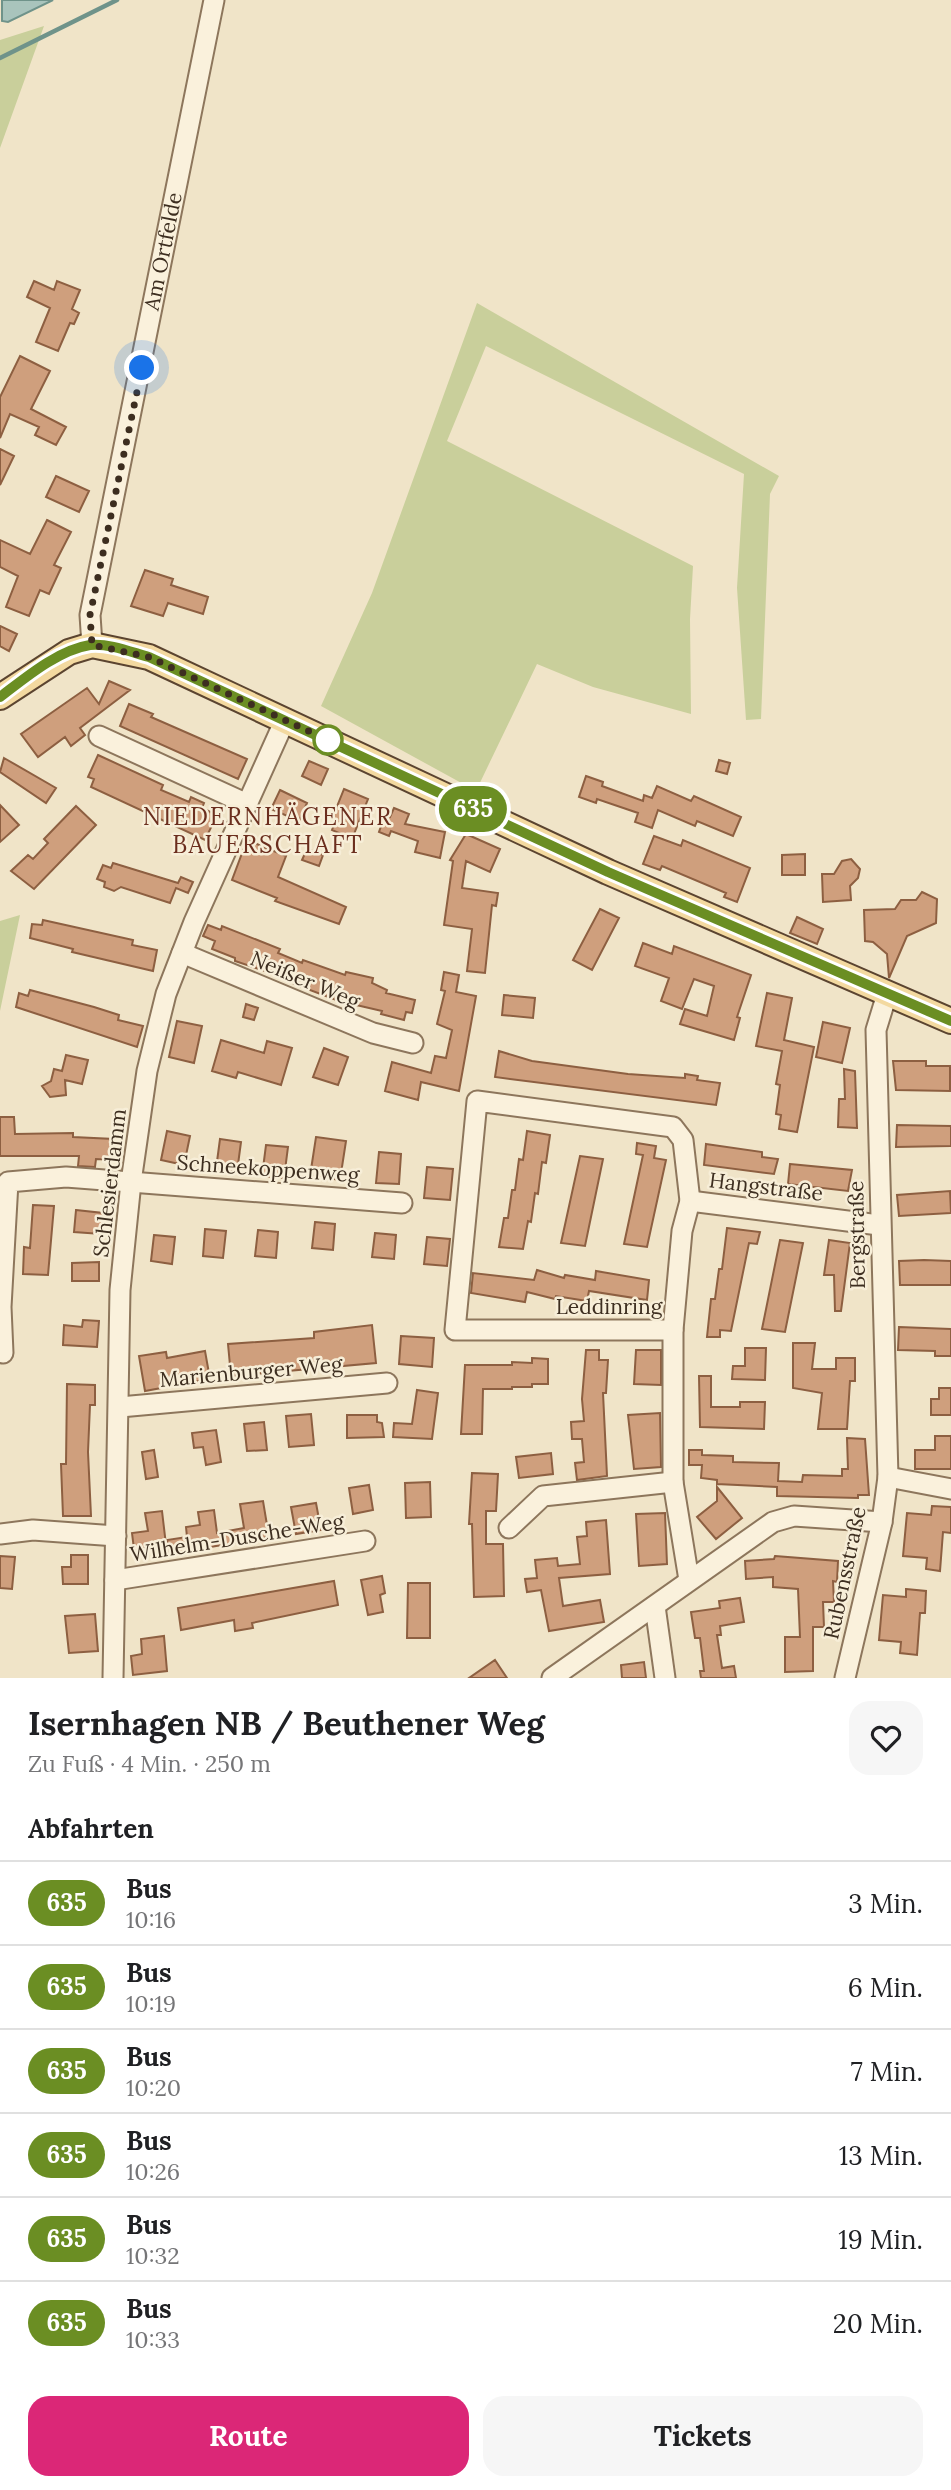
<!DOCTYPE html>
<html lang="de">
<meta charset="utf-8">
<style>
:root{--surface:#fff;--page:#f6f6f6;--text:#202124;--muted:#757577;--line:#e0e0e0;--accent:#db2777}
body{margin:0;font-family:Lora,serif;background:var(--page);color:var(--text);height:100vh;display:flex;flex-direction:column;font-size:26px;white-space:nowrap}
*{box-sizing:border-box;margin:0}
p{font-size:23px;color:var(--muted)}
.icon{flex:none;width:38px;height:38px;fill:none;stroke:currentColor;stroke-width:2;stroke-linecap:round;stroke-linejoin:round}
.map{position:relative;height:1678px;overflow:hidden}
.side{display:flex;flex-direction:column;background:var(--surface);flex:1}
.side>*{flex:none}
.badge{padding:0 14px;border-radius:23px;font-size:24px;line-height:46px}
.you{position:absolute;width:35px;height:35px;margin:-18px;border:5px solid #fff;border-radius:50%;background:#1a73e8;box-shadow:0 0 0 10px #1a73e833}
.map>.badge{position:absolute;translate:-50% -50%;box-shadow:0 0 0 4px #fff}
h2{padding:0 28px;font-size:26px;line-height:63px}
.round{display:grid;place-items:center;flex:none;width:74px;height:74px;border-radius:21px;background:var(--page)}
.summary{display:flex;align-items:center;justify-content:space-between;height:119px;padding:0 28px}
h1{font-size:33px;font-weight:700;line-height:52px}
.button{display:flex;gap:14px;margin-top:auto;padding:14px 28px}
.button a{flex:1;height:80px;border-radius:21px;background:var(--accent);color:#fff;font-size:28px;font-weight:700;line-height:80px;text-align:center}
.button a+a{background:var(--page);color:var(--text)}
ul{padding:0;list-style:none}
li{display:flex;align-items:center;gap:21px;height:84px;padding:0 28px;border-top:2px solid var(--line)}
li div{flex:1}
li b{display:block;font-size:26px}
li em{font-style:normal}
li .badge{min-width:77px;font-weight:700;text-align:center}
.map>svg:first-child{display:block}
.green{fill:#c9cf9b}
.water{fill:#a9c4bc;stroke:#6f938a;stroke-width:2}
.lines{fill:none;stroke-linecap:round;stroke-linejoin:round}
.stream{stroke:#6f938a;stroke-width:4.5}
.building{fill:#cf9f7d;stroke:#8d5f41;stroke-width:2}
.minor-casing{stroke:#8d765c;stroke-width:23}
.major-casing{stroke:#5b4430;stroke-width:28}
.minor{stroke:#faf1dc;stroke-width:19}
.major{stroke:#f3d9a0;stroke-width:24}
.line-casing{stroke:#fff;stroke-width:16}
.line{stroke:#6b8e23;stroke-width:10}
.walk{stroke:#3d2e20;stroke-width:7;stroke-dasharray:0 12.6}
.stop-dot{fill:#fff;stroke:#6b8e23;stroke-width:3.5}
.labels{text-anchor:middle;stroke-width:5;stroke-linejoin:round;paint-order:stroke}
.street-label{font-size:21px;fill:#3d2e20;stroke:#f7eed8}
.quarter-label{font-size:24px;letter-spacing:2px;fill:#6b2e1e;stroke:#f7eed8}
</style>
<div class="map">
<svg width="951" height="1678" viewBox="0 0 951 1678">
<rect width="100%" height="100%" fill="#f0e4c8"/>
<!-- green -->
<path class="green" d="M44 26 0 148V40Z
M477 303 779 476 770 494 761 719 746 720 737 588 744 474 486 346 447 441 693 566 690 619 691 714 593 687 537 664 476 791 321 706 372 593Z
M20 915 0 1011V921Z"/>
<!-- water -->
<path class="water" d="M53 0 8 22 2 21V0Z"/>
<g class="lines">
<!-- stream -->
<path class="stream" d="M0 58 117 0"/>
</g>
<!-- building -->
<path class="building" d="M34 281 54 290 57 281 80 290 72 309 79 313 74 324 70 323 58 351 36 342 50 308 27 297Z
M20 356 50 371 31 409 66 427 56 445 35 435 39 427 10 414 0 438V397Z
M0 449 14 456 0 485Z
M56 476 89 491 79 512 46 497Z
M47 520 71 532 54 565 61 568 49 594 40 590 29 616 6 607 18 576 0 567V540L30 554Z
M145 570 173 579 171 585 208 597 203 614 168 603 163 616 131 606Z
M0 626 17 634 9 651 0 646Z
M109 681 130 690 80 728 85 735 71 746 65 737 38 757 21 734 87 688 99 704Z
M129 704 153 714 151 717 247 759 238 779 120 726Z
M98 755 163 785 161 790 189 802 191 797 204 803 202 808 217 815 205 840 91 787 94 779 88 777Z
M4 758 56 788 46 803 0 772Z
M719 760 730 763 727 774 716 771Z
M309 761 328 769 321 785 302 776Z
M586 776 603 782 602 786 643 801 644 795 652 798 657 786 691 801 694 796 741 817 733 836 697 821 695 826 658 810 652 828 635 822 638 813 597 799 596 803 579 797Z
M344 789 368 799 352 839 332 830 336 820 332 819Z
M280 790 307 803 299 821 271 809Z
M0 805 19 825 0 842Z
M76 806 96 825 34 889 11 871 28 855 33 859 48 843 44 839Z
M394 808 409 814 405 824 445 832 440 858 415 852 418 841 391 831 389 836 379 832 385 815 390 817Z
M466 834 500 849 490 872 466 861 462 888 498 893 496 906 492 905 485 973 467 971 472 929 444 925 453 861 450 860Z
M654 836 681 846 683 840 750 868 737 902 724 897 726 893 662 866 660 870 643 864Z
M247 840 286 856 278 877 346 907 339 924 275 901 277 898 232 880Z
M307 849 323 855 319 866 302 860Z
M805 854V875H782V855Z
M851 859 860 869 858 878 850 886 851 900 823 902 822 874H834L842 861Z
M113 863 178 883 181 877 193 882 188 893 176 888 170 903 121 887 114 891 104 887 105 882 97 879 103 865 111 868Z
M922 892 937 899 936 923 907 936 889 978 887 954 873 942 865 941 864 910 895 909 901 900H916Z
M600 909 619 918 592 970 573 960Z
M797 917 823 929 817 944 790 933Z
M43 920 133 940 132 945 157 950 153 971 72 952 73 949 30 938 32 924 42 925Z
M208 925 221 930 222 926 280 949 278 953 302 963 303 960 345 975 346 972 373 978 372 983 387 990 386 993 415 1000 412 1013 406 1012 404 1020 381 1014 382 1011 339 1001 294 984 298 974 274 964 271 973 235 961V958L212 949 215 941 203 936Z
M643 943 672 954 674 946 751 975 737 1017 740 1018 734 1040 680 1024 685 1009 707 1016 714 986 694 979 682 1009 661 1001 669 978 635 966Z
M444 972 459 975 456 992 476 996 459 1091 421 1082 418 1100 385 1091 392 1062 431 1073 435 1056 446 1058 452 1030 437 1024 445 991 441 990Z
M30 990 94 1007 119 1015 118 1020 143 1026 137 1047 16 1007 19 993 28 996Z
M767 993 792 998 784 1040 814 1047 797 1132 779 1129 781 1115 776 1114 780 1085 776 1084 782 1051 756 1046Z
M504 995 535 998 533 1018 502 1015Z
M246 1004 258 1008 254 1020 243 1017Z
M177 1021 202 1026 194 1063 169 1057Z
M823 1022 850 1028 842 1063 816 1057Z
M221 1040 264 1053 267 1041 292 1048 281 1085 238 1072 236 1078 212 1071Z
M324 1048 348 1057 338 1085 313 1077Z
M499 1051 532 1061 628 1074 685 1078V1074L698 1076 697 1080 720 1083 716 1105 495 1077Z
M66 1055 88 1060 82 1084 65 1080 66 1095 50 1097 42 1086 51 1081 54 1069 62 1071Z
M893 1061H926V1066H950V1091L896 1090Z
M844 1069 855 1071 857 1128 838 1127 839 1099H845Z
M0 1117H14L15 1134 73 1133V1137L114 1139 113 1160 96 1159 95 1167 78 1166 79 1156H0Z
M897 1125 951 1126V1146L896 1147Z
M167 1131 190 1136 184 1165 161 1160Z
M527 1131 550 1135 546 1163 542 1162 538 1194 535 1193 531 1222 528 1221 523 1249 499 1247 504 1218H508L512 1190H515L519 1159 523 1160Z
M316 1137 346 1141 340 1180 310 1176Z
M220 1139 241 1142 237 1172 216 1169Z
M637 1143 656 1146 654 1158 666 1160 647 1247 624 1244 643 1155 636 1154Z
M706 1144 762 1152V1157L778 1159 774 1174 704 1165Z
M266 1145 288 1147 284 1178 262 1176Z
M379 1152 401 1154 399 1184 376 1183Z
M580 1156 603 1159 585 1246 561 1243Z
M790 1164 852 1170 848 1191 788 1184Z
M427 1167 453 1169 450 1200 424 1198Z
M950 1191 951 1213 899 1216 897 1195Z
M33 1205 54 1206 48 1275 23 1274 24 1247 30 1248Z
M76 1210 103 1213 101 1234 74 1232Z
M315 1222 335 1224 333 1250 312 1248Z
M727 1228 760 1232 757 1244 749 1243 731 1331 720 1330V1337H707L711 1299H715L719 1269H722Z
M205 1229 226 1231 223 1258 203 1256Z
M258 1230 278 1232 276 1258 255 1256Z
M375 1233 396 1235 394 1259 372 1257Z
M154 1235 175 1237 172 1264 151 1261Z
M427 1237 450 1239 447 1266 424 1264Z
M780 1240 803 1243 785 1332 762 1329Z
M829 1240 850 1243 841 1311H835L834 1275H824Z
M924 1260 951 1261V1285H900L899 1261Z
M99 1262V1281H72V1263Z
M537 1270 564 1278 565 1275 595 1280 596 1271 649 1280 647 1300 589 1291 587 1301 556 1296 555 1299 527 1292 525 1302 471 1293 473 1273 534 1280Z
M83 1320 99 1321 97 1347 63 1345 64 1325 82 1327Z
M372 1325 376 1363 231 1376 228 1344 314 1338V1332Z
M899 1327 951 1329V1356H935V1351L898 1350Z
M401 1336 434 1338 432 1367 399 1364Z
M793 1343H815L812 1369H836V1358H855V1381H850L847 1429H818L822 1393 793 1388Z
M745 1348H766L765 1380 732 1379 733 1366H745Z
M586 1350H599V1360H608L606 1393H603L607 1476 577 1480 575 1463 584 1462 582 1439H572L571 1422 584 1421 582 1399Z
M636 1350H661V1385L634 1384Z
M205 1351 210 1379 145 1391 139 1356 166 1352 167 1358Z
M532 1358 548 1359V1384H532V1387H512V1389H483L482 1434H461L465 1365H512V1362L532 1363Z
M699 1376H711V1407H740V1402H765L764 1429 700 1427Z
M67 1384 95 1385V1405H90L88 1452 91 1516H63L61 1464H66Z
M939 1388H951V1415H931V1399H939Z
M417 1390 438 1393 432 1439 393 1437 394 1423 412 1424Z
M660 1413 661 1467 634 1469 628 1415Z
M311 1414 314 1445 289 1447 286 1416Z
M347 1415H377V1422L382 1423 384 1437 347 1438Z
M264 1422 267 1450 247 1451 244 1424Z
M216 1430 221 1462 206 1465 203 1447 194 1448 192 1433Z
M935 1436H951V1469H915V1450H935Z
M847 1438 865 1439 869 1495H858V1498L777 1496V1487L717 1484V1480L701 1478 702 1465H689V1450H702V1455L733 1456V1462L779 1463 778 1481 802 1482 803 1475 842 1476V1469H848Z
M154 1450 158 1477 146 1479 142 1452Z
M551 1453 553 1474 519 1478 516 1457Z
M472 1473 498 1474 496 1511H486V1544H503L504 1596 474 1597 472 1524H469Z
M430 1482 431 1517 406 1518 405 1483Z
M369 1485 373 1510 353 1514 349 1488Z
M717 1487 742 1518 716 1539 697 1517 717 1501Z
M263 1501 269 1537 169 1554 167 1540 187 1537 186 1527 200 1525 198 1512 214 1510 217 1533 244 1528 240 1504Z
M316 1503 321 1530 296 1534 291 1507Z
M932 1506 951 1507V1533L943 1532 940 1571 926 1569 927 1558 903 1556 907 1513 931 1515Z
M162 1511 166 1545 134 1549 132 1533 148 1531 145 1513Z
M665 1513 667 1564 639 1566 636 1514Z
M606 1520 610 1574 559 1578 563 1606 600 1600 604 1622 549 1631 541 1590 527 1592 525 1579 537 1578 535 1560 557 1558 558 1566 580 1564 577 1537 587 1536 586 1522Z
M71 1555H88V1584H63L62 1567H71Z
M0 1556 15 1557 12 1589 0 1588Z
M775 1556 838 1561 837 1582 833 1581 834 1602H823L824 1627H813V1671L785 1672V1637H800L798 1589 773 1587V1577L746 1579 745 1561 774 1559Z
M382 1576 385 1593 380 1595 383 1612 368 1615 361 1580Z
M334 1581 338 1605 252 1623 253 1628 235 1631 234 1620 181 1630 178 1608Z
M408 1583H430V1638H407Z
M906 1589 926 1591 925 1613H920L917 1655 900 1653 901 1642 879 1640 883 1595 906 1597Z
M740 1598 744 1622 720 1626 721 1635H717L722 1668 734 1666 736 1678H701L700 1671H704L700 1638H695L691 1612 720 1608 719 1601Z
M95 1614 98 1651 69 1653 65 1616Z
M164 1636 167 1671 133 1675 131 1656 142 1654 141 1639Z
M495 1660 507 1678H469Z
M644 1662 646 1678H622L621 1665Z"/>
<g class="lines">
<defs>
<g id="minor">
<path id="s1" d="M92 645 90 615 214 0"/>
<path d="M99 736 247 804"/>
<path d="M182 953 373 1033 413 1043"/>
<path d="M477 1101 673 1127 683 1140 690 1201 682 1231 673 1330H455Z"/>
<path d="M690 1201 879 1225"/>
<path d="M673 1330V1482L689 1580"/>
<path d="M3 1353 1 1307 8 1182 66 1177 402 1203"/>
<path d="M120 1407 387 1383"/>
<path d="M888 1477 951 1489"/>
<path d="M509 1528 543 1496 673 1482"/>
<path d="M0 1534 33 1530 116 1536"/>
<path d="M115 1580 365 1541"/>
<path d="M655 1606 665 1678"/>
<path d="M113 1678 120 1290 131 1182 147 1071 166 994 194 922 285 720"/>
<path d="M552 1678 773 1522 794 1516 882 1522"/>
<path d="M845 1678 882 1522 888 1477 876 1030 887 994"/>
</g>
<path id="major" d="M0 697 69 652 92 645 149 657 608 872 951 1021"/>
</defs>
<!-- minor casing -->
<use href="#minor" class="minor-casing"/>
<!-- major casing -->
<use href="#major" class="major-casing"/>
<!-- minor -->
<use href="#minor" class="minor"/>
<!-- major -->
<use href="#major" class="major"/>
</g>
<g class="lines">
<defs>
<path id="line" d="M0 697C25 678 58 650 90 645 109 643 131 652 149 657L608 872 951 1021"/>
</defs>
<!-- line casing -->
<use href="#line" class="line-casing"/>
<!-- line -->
<use href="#line" class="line"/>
<!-- walk -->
<path class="walk" d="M142 368 90 615 92 645 149 657 328 740"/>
</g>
<!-- markers -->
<circle class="stop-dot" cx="328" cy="740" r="14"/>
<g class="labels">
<!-- street labels -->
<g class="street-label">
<text dy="7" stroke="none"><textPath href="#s1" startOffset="401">Am Ortfelde</textPath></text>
<text transform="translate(305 980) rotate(23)" y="7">Neißer Weg</text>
<text transform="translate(268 1169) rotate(4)" y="7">Schneekoppenweg</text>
<text transform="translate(110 1183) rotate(-83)" y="7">Schlesierdamm</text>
<text transform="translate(766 1187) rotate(7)" y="7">Hangstraße</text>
<text transform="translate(857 1235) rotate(-91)" y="7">Bergstraße</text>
<text x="609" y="1314">Leddinring</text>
<text transform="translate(251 1372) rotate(-5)" y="7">Marienburger Weg</text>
<text transform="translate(237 1538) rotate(-9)" y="7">Wilhelm-Dusche-Weg</text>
<text transform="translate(845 1573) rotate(-78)" y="7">Rubensstraße</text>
</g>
<!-- quarter labels -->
<g class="quarter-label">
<text x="268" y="825">NIEDERNHÄGENER<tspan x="268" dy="28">BAUERSCHAFT</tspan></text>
</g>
</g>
</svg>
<div class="you" style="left:142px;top:368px"></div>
<b class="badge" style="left:473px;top:809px;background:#6b8e23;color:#fff">635</b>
</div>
<section class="side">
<div class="summary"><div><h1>Isernhagen NB / Beuthener Weg</h1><p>Zu Fuß · 4 Min. · 250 m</p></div><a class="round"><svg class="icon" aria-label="heart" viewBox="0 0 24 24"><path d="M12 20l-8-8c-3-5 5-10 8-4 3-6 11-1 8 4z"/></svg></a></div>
<h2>Abfahrten</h2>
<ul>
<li><span class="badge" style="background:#6b8e23;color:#fff">635</span><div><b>Bus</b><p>10:16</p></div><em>3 Min.</em></li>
<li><span class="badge" style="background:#6b8e23;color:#fff">635</span><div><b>Bus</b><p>10:19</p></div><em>6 Min.</em></li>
<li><span class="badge" style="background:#6b8e23;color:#fff">635</span><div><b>Bus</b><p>10:20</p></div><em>7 Min.</em></li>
<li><span class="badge" style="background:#6b8e23;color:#fff">635</span><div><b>Bus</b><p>10:26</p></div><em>13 Min.</em></li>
<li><span class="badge" style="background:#6b8e23;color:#fff">635</span><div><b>Bus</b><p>10:32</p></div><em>19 Min.</em></li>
<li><span class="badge" style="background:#6b8e23;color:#fff">635</span><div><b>Bus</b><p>10:33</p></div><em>20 Min.</em></li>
</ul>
<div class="button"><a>Route</a><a>Tickets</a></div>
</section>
